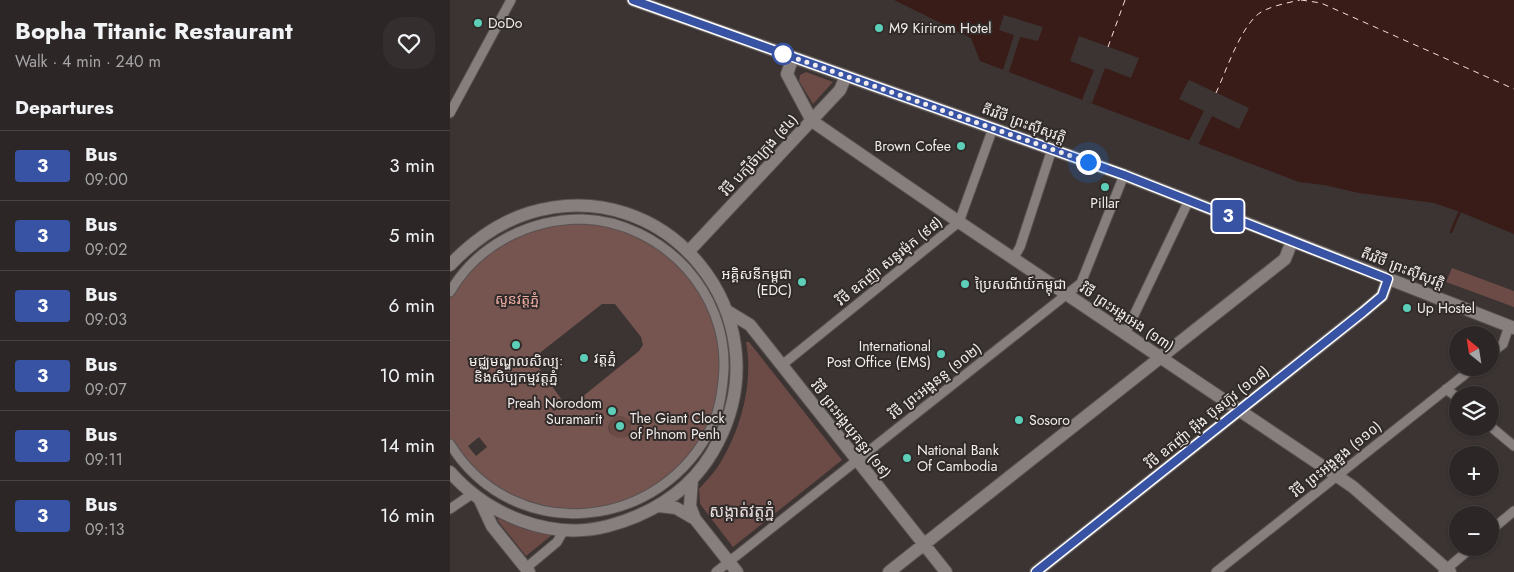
<!DOCTYPE html>
<meta charset="utf-8">
<style>
:root{--surface:#2c2726;--page:#342f2e;--text:#f1f3f6;--muted:#a6a5a7;--line:#484443}
body{margin:0;font-family:Jost,"Noto Sans Khmer",sans-serif;background:var(--page);color:var(--text);height:100vh;display:flex;flex-direction:column;font-size:19px;white-space:nowrap}
*{box-sizing:border-box;margin:0}
p{font-size:16px;color:var(--muted)}
.icon{flex:none;width:28px;height:28px;fill:none;stroke:currentColor;stroke-width:2;stroke-linecap:round;stroke-linejoin:round}
.map{position:relative;flex:1;overflow:hidden}
.sheet{display:flex;flex-direction:column;background:var(--surface);width:450px}
.sheet>*{flex:none}
.badge{padding:0 10px;border-radius:4px;font-size:18px;line-height:32px}
.needle{width:32px;rotate:330deg}
.controls{position:absolute;left:999px;top:326px;display:grid;gap:10px}
.controls a{display:grid;place-items:center;width:50px;height:50px;border-radius:50%;background:var(--surface);box-shadow:0 1px 4px #0004,0 0 0 1px var(--line);font-size:25px}
.you{position:absolute;width:25px;height:25px;margin:-12px;border:4px solid #fff;border-radius:50%;background:#1a73e8;box-shadow:0 0 0 8px #1a73e833}
.map>.badge{position:absolute;translate:-50% -50%;box-shadow:0 0 0 2px #fff}
h2{padding:0 15px;font-size:19px;line-height:45px}
.round{display:grid;place-items:center;flex:none;width:52px;height:52px;border-radius:20px;background:var(--page)}
.headline{display:flex;align-items:center;justify-content:space-between;height:85px;padding:0 15px}
h1{font-size:24px;font-weight:700;line-height:38px}
ul{padding:0;list-style:none}
li{display:flex;align-items:center;gap:15px;height:70px;padding:0 15px;border-top:1px solid var(--line)}
li div{flex:1}
li b{display:block;font-size:19px}
li em{font-style:normal}
li .badge{min-width:55px;font-weight:700;text-align:center}
main{display:flex;flex:1;min-height:0}
.map>svg:first-child{display:block}
.green{fill:#6c4b46}
.forest{fill:#76544f;fill-rule:evenodd}
.water{fill:#391c18}
.pier{fill:#3b3433}
.lines{fill:none;stroke-linecap:round;stroke-linejoin:round}
.stream{stroke:#391c18;stroke-width:2.5}
.ferry{stroke:#f8ddd8;stroke-width:1;stroke-dasharray:6 5;stroke-linecap:butt}
.street-casing{stroke:#585251;stroke-width:11}
.secondary-casing{stroke:#585251;stroke-width:14}
.street{stroke:#877f7e;stroke-width:9}
.secondary{stroke:#877f7e;stroke-width:12}
.line-casing{stroke:#fff;stroke-width:11}
.line{stroke:#3853a4;stroke-width:8}
.walk{stroke:#f2edec;stroke-width:5;stroke-dasharray:0 9}
.poi-dot{fill:#5dceb8;stroke:#302a29;stroke-width:2}
.stop-dot{fill:#fff;stroke:#3853a4;stroke-width:2.5}
.labels{text-anchor:middle;stroke-width:4;stroke-linejoin:round;paint-order:stroke}
.poi-label{font-size:14px;fill:#f2edec;stroke:#302a29;text-anchor:start}
.street-label{font-size:14px;fill:#f2edec;stroke:#302a29}
.park-label{font-size:14px;fill:#edada3;stroke:#302a29}
.quarter-label{font-size:16px;fill:#e6dddc;stroke:#302a29}
</style>
<main>
<section class="sheet">
<div class="headline"><div><h1>Bopha Titanic Restaurant</h1><p>Walk · 4 min · 240 m</p></div><a class="round"><svg class="icon" aria-label="heart" viewBox="0 0 24 24"><path d="M12 20l-8-8c-3-5 5-10 8-4 3-6 11-1 8 4z"/></svg></a></div>
<h2>Departures</h2>
<ul>
<li><span class="badge" style="background:#3853a4;color:#fff">3</span><div><b>Bus</b><p>09:00</p></div><em>3 min</em></li>
<li><span class="badge" style="background:#3853a4;color:#fff">3</span><div><b>Bus</b><p>09:02</p></div><em>5 min</em></li>
<li><span class="badge" style="background:#3853a4;color:#fff">3</span><div><b>Bus</b><p>09:03</p></div><em>6 min</em></li>
<li><span class="badge" style="background:#3853a4;color:#fff">3</span><div><b>Bus</b><p>09:07</p></div><em>10 min</em></li>
<li><span class="badge" style="background:#3853a4;color:#fff">3</span><div><b>Bus</b><p>09:11</p></div><em>14 min</em></li>
<li><span class="badge" style="background:#3853a4;color:#fff">3</span><div><b>Bus</b><p>09:13</p></div><em>16 min</em></li>
</ul>
</section>
<div class="map">
<svg width="1064" height="572" viewBox="0 0 1064 572">
<rect width="100%" height="100%" fill="#3b3433"/>
<!-- green -->
<path class="green" d="M356 72 383 82 363 104 349 81 350 75Z
M1002 268 1064 291V307L996 282Z
M296 342H299L392 460 283 547 250 504 249 489C255 482 262 475 267 468 290 433 304 384 296 342Z
M159 427a11 11 0 1 1 22 0a11 11 0 1 1-22 0Z
M48 518C66 527 83 533 103 534L76 556 48 521Z"/>
<!-- forest -->
<path class="forest" d="M120 221 157 224 203 242 243 277 270 334 271 389 262 422 245 452 194 496 132 513 82 506 38 484 0 441V295L30 257 76 230ZM152 304H165L191 337 193 345 189 351 127 401 119 403 112 400 86 364 91 352ZM172 416 180 421C188 450 142 436 165 417ZM29 437 37 447 26 456 18 446Z"/>
<!-- water -->
<path class="water" d="M444 0H1064V234L1010 212 984 203 909 193 874 185 849 182 530 61 521 38Z"/>
<!-- pier -->
<path class="pier" d="M554 15 593 27 588 41 570 37 559 72 553 70 564 35 549 30Z
M629 36 689 58 681 78 655 68 642 103 632 100 644 70 620 61Z
M739 80 799 108 789 129 762 116 748 145 739 141 754 111 729 99Z"/>
<g class="lines">
<!-- stream -->
<path class="stream" d="M1001 232 1010 211"/>
<!-- ferry -->
<path class="ferry" d="M851 0 871 3 1064 89
M658 47 675 0
M766 93C776 71 789 32 806 16 815 7 837 3 850 0"/>
<defs>
<path id="street" d="M0 113 61 0
M563 259 570 247 602 149
M0 292C27 245 79 219 132 219 172 220 211 240 237 269 261 296 275 331 274 368 273 386 271 406 263 424 213 532 64 547 0 444
M675 334 739 200
M1040 354 1053 344 1059 326
M332 365 509 222 543 128
M996 389 1008 398
M1040 426 1064 446
M0 509 22 494
M1040 531 1064 511
M76 568 107 542 114 530
M266 572 631 283 674 175
M766 572 1023 368
M993 572 1021 548"/>
<path id="secondary" d="M183 0 674 175 1064 328
M343 57 337 74 362 121 509 222 887 476 903 487 1000 572
M238 252 390 90 396 76
M0 265C22 242 47 223 79 213 216 171 333 315 268 442 245 488 206 513 158 526 100 541 38 515 0 472
M277 311 300 325 496 572
M242 479 240 506 245 519 287 572
M30 500 42 526 79 572
M209 506 226 508 245 519
M439 572 835 259 842 241
M586 572 913 312 932 296 938 279"/>
</defs>
<!-- street casing -->
<use href="#street" class="street-casing"/>
<!-- secondary casing -->
<use href="#secondary" class="secondary-casing"/>
<!-- street -->
<use href="#street" class="street"/>
<!-- secondary -->
<use href="#secondary" class="secondary"/>
</g>
<g class="lines">
<defs>
<path id="line" d="M183 0 674 175 938 279 932 296 913 312 586 572"/>
</defs>
<!-- line casing -->
<use href="#line" class="line-casing"/>
<!-- line -->
<use href="#line" class="line"/>
<!-- walk -->
<path class="walk" d="M333 54 328 52 638 162"/>
</g>
<!-- markers -->
<g class="poi-dot">
<circle cx="28" cy="23" r="5"/>
<circle cx="429" cy="28" r="5"/>
<circle cx="511" cy="146" r="5"/>
<circle cx="655" cy="187" r="5"/>
<circle cx="352" cy="282" r="5"/>
<circle cx="515" cy="284" r="5"/>
<circle cx="957" cy="308" r="5"/>
<circle cx="66" cy="345" r="5"/>
<circle cx="491" cy="354" r="5"/>
<circle cx="134" cy="358" r="5"/>
<circle cx="162" cy="411" r="5"/>
<circle cx="569" cy="420" r="5"/>
<circle cx="170" cy="426" r="5"/>
<circle cx="457" cy="458" r="5"/>
</g>
<circle class="stop-dot" cx="333" cy="54" r="10"/>
<g class="labels">
<!-- poi labels -->
<g class="poi-label">
<text x="38" y="28">DoDo</text>
<text x="439" y="33">M9 Kirirom Hotel</text>
<text x="501" y="151" text-anchor="end">Brown Cofee</text>
<text x="655" y="208" text-anchor="middle">Pillar</text>
<text x="342" y="279" text-anchor="end">អគ្គិសនីកម្ពុជា<tspan x="342" dy="16">(EDC)</tspan></text>
<text x="525" y="289">ប្រៃសណីយ៍កម្ពុជា</text>
<text x="967" y="313">Up Hostel</text>
<text x="481" y="351" text-anchor="end">International<tspan x="481" dy="16">Post Office (EMS)</tspan></text>
<text x="144" y="363">វត្ដភ្នំ</text>
<text x="66" y="366" text-anchor="middle">មជ្ឈមណ្ឌលសិល្បៈ<tspan x="66" dy="16">និងសិប្បកម្មវត្តភ្នំ</tspan></text>
<text x="152" y="408" text-anchor="end">Preah Norodom<tspan x="152" dy="16">Suramarit</tspan></text>
<text x="180" y="423">The Giant Clock<tspan x="180" dy="16">of Phnom Penh</tspan></text>
<text x="579" y="425">Sosoro</text>
<text x="467" y="455">National Bank<tspan x="467" dy="16">Of Cambodia</tspan></text>
</g>
<!-- street labels -->
<g class="street-label">
<text transform="translate(574 123) rotate(20)" y="5">តីរវិថី ព្រះស៊ីសុវត្តិ</text>
<text transform="translate(309 155) rotate(-47)" y="5">វិថី បក្សីចំាក្រុង (៩៤)</text>
<text transform="translate(439 261) rotate(-39)" y="5">វិថី ឧកញ៉ា សន្ធរម៉ុក (៩៨)</text>
<text transform="translate(953 268) rotate(21)" y="5">តីរវិថី ព្រះស៊ីសុវត្តិ</text>
<text transform="translate(677 317) rotate(34)" y="5">វិថី ព្រះអង្គអេង (១៣)</text>
<text transform="translate(485 381) rotate(-38)" y="5">វិថី ព្រះអង្គនន្ទ (១០២)</text>
<text transform="translate(757 417) rotate(-39)" y="5">វិថី ឧកញ៉ា អ៊ីង ប៊ុនហ៊ូវ (១០៨)</text>
<text transform="translate(401 429) rotate(52)" y="5">វិថី ព្រះអង្គយុគន្ធរ (១៩)</text>
<text transform="translate(886 459) rotate(-39)" y="5">វិថី ព្រះអង្គឌួង (១១០)</text>
</g>
<!-- park labels -->
<g class="park-label">
<text x="67" y="304">សួនវត្ដភ្នំ</text>
</g>
<!-- quarter labels -->
<g class="quarter-label">
<text x="292" y="517">សង្កាត់វត្តភ្នំ</text>
</g>
</g>
</svg>
<div class="controls">
<a><svg class="needle" viewBox="-14 -14 28 28"><path d="M0-13l5 13h-10z" fill="#e53935"/><path d="M0 13l5-13h-10z" fill="#a6a5a7"/></svg></a>
<a><svg class="icon" aria-label="layers" viewBox="0 0 24 24"><path d="M12 4l9 5-9 5-9-5zM3 14l9 5 9-5"/></svg></a>
<a>+</a>
<a>−</a>
</div>
<div class="you" style="left:638px;top:162px"></div>
<b class="badge" style="left:778px;top:216px;background:#3853a4;color:#fff">3</b>
</div>
</main>
